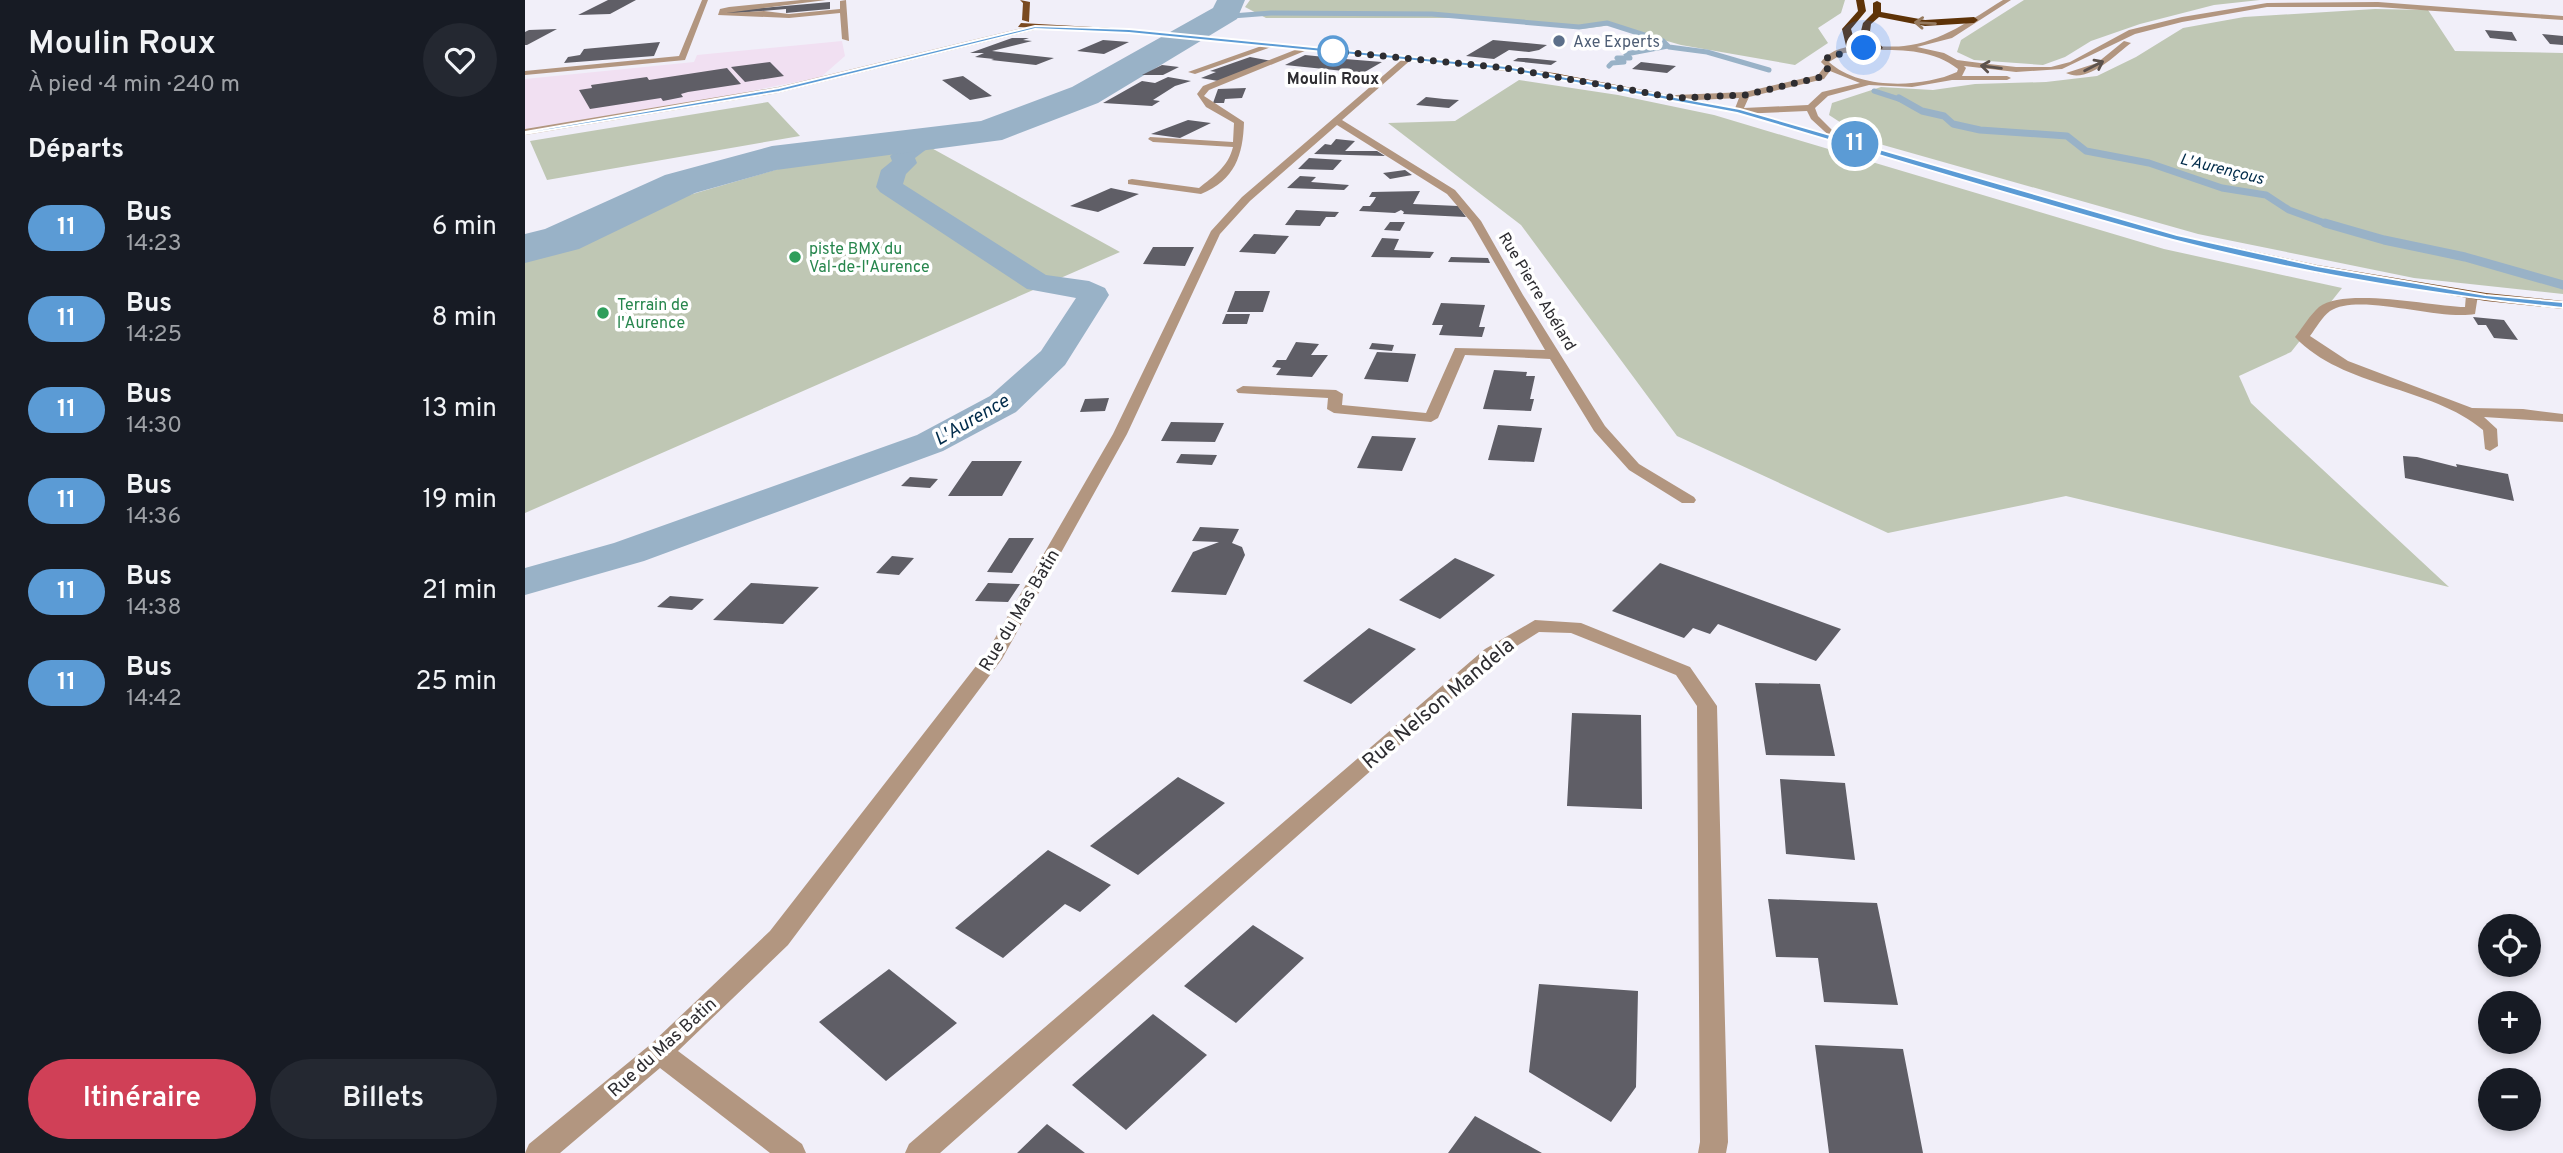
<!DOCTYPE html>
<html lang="fr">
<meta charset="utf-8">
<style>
:root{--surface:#171b24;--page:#242831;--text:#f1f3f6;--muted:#9ea1a6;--accent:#d04057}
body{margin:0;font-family:Overpass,sans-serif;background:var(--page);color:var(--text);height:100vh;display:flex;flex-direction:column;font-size:26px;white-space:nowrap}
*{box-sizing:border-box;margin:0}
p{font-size:23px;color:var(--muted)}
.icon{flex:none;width:38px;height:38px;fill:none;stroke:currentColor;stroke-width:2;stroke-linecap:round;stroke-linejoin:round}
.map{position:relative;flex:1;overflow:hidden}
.details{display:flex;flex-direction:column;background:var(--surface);width:525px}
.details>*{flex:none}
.badge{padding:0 14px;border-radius:23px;font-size:24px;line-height:46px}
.fabs{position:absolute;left:1953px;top:914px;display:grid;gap:14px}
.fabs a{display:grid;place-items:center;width:63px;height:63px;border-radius:50%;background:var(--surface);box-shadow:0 4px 10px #0003;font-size:35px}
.you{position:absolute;width:35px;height:35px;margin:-18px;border:5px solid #fff;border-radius:50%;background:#1a73e8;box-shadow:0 0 0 10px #1a73e833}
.map>.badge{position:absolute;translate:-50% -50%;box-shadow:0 0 0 4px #fff}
h2{padding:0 28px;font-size:26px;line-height:63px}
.round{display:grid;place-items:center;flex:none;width:74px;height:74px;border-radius:37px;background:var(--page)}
.head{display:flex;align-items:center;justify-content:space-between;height:119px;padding:0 28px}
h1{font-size:33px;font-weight:600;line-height:52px}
.cta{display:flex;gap:14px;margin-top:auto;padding:14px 28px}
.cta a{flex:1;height:80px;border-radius:42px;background:var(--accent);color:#fff;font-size:28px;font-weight:600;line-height:80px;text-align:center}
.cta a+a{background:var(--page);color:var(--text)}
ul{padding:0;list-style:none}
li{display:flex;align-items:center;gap:21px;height:91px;padding:0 28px}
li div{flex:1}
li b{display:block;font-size:26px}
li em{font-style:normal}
li .badge{min-width:77px;font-weight:700;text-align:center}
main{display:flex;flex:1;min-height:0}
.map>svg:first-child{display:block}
.industrial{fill:#f1e0f2}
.green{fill:#bfc7b4}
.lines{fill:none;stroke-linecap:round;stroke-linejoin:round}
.stream-far2{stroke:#99b2c7;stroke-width:5}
.stream-far1{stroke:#99b2c7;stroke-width:7}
.stream{stroke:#99b2c7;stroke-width:9}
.canal{fill:#99b2c7;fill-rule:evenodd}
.river{fill:#99b2c7;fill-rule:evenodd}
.building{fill:#5f5e66}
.minor{fill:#b29680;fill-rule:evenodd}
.major{fill:#7a4a20;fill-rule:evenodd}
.highway{fill:#5e3308;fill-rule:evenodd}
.oneway{stroke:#967a5e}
.oneway2{stroke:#5c524d}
.line{fill:#5b9bd5;stroke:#fff;stroke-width:2}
.walk{stroke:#2e2d31;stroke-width:7;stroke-dasharray:0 12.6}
.service-dot{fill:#5c6f8a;stroke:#fff;stroke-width:2.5}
.stop-dot{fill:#fff;stroke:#5b9bd5;stroke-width:3.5}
.leisure-dot{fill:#2e9e5b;stroke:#fff;stroke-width:2.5}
.labels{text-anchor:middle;stroke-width:7;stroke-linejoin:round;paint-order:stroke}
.far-service-label{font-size:16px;fill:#4e5e75;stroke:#fff;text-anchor:start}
.far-stop-label{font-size:16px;font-weight:bold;fill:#2e2d31;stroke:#fff}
.far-water-label{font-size:16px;font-style:italic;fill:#002b4a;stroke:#fff}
.far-leisure-label{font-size:16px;fill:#27864d;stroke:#fff;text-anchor:start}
.far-street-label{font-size:16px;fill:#2e2d31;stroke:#fff}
.street-label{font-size:18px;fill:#2e2d31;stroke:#fff}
.water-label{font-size:19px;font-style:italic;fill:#002b4a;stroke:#fff}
.near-street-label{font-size:21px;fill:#2e2d31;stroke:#fff}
</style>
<main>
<section class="details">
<div class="head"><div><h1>Moulin Roux</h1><p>À pied · 4 min · 240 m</p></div><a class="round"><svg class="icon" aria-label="heart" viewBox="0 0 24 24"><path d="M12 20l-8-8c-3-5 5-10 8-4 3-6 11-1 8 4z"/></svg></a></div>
<h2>Départs</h2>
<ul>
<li><span class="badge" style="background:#5b9bd5;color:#fff">11</span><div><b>Bus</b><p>14:23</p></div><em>6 min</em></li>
<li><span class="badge" style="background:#5b9bd5;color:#fff">11</span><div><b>Bus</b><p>14:25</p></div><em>8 min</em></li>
<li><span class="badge" style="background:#5b9bd5;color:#fff">11</span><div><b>Bus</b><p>14:30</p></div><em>13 min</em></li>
<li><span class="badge" style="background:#5b9bd5;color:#fff">11</span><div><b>Bus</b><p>14:36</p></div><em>19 min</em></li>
<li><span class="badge" style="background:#5b9bd5;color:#fff">11</span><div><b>Bus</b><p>14:38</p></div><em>21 min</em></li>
<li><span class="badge" style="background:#5b9bd5;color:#fff">11</span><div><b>Bus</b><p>14:42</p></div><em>25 min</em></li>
</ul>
<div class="cta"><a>Itinéraire</a><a>Billets</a></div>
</section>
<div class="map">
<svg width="2038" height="1153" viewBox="0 0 2038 1153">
<rect width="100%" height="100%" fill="#f1eff9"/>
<!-- industrial -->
<path class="industrial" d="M317 41 320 56 296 77 211 94 0 129V79L169 62 172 55Z"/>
<!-- green -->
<path class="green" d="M725 0H1320L1316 13 1293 28 1303 43 1270 65 1156 45 1086 25 1056 29 949 18H741L720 7Z
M1499 0H1735L1689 5 1615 24 1566 41 1540 57 1518 65 1449 60 1432 52 1436 40Z
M1850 9 1903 10 1930 51 2038 53V294L1889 278 1673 234 1344 141 1304 115 1307 103 1356 87 1408 90 1450 84 1521 82 1572 76 1611 57 1658 28 1719 17Z
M994 80 1093 95 1189 115 1639 249 1817 288 1766 352 1714 376 1726 403 1924 587 1541 496 1363 533 1152 436 996 225 863 123 930 121Z
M243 102 275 136 22 180 5 141Z
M401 145 595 252 0 513V249L147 200 284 160Z"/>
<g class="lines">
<!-- stream-far2 -->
<path class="stream-far2" d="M694 17 746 13 907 14 1054 27 1082 23 1138 41 1144 47 1182 52 1244 70
M1084 66 1087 63 1099 62 1092 58H1105L1101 54 1143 46
M1349 91 1377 100"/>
<!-- stream-far1 -->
<path class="stream-far1" d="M1374 98 1397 111 1419 116 1428 124 1455 130 1542 136 1561 151 1624 163 1697 188 1741 195 1764 210 1805 225"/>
<!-- stream -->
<path class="stream" d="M1800 223 1859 240 1940 257 2038 285"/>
<!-- canal -->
<path class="canal" d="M399 135 407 137 411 142 390 158 392 163 381 174 378 184 521 275 564 281 580 288 584 295 540 365 491 412 418 451 119 561 0 595V568L89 543 392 435 465 396 516 351 551 298 502 289 355 192 351 187 356 170 367 161 365 156 391 137Z"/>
<!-- river -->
<path class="river" d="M692 0H720L712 19 573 103 477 140 251 170 170 193 54 249 0 263V234L20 229 140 175 247 146 456 121 547 87 688 8Z"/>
</g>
<!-- building -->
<path class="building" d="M83 0H111L85 14 53 15Z
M305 2V9L282 11 261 13V9L201 14 202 11Z
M32 29 2 45H0V32L4 30Z
M1960 30 1987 32 1992 41 1965 38Z
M2017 34 2038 36V45L2025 44Z
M487 38H504L498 40 507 41 467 51 529 58 511 65 466 60 469 59 450 57 459 53H445Z
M578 40 604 42 579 54 552 51Z
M968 40 1022 45 1014 50 1004 52 984 50 969 59 941 56Z
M135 42 129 56 39 63 43 57 55 55 59 49Z
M780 55 820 59 857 62 838 73 760 65Z
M725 57 747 61 693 81 676 78 691 72 685 71Z
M993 58H1002L1032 61 1026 65 988 61Z
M245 62 259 76 220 82 206 67Z
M1116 62 1151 66 1142 73 1107 69Z
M637 65 654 67 638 75H617Z
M202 68 216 84 163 92 156 94 158 97 138 101 136 98 65 109 54 90 67 88 66 85 122 77 124 80Z
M438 76 467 96 445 100 417 80Z
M643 77 666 81 650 86 628 100 635 101 627 106 578 103 617 81 630 83Z
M721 88 717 98 700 99 699 103H688L693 89Z
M901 97 919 99 934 100 924 108 891 105Z
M663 120 686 123 655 138 626 134Z
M811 139 830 141 820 151H852L860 156 789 154 800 144 806 145Z
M784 158 817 160 808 170 773 169Z
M880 170 887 175 865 179 858 173Z
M775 176 791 177 786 182 824 185 819 190 762 188Z
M586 188 614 194 573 212 545 206Z
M895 191 888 204 933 206 941 217 878 214 879 212 876 210 870 213 834 211 838 206H845L848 202 851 197H844L847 192Z
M771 210 814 212 810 217H801L795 226 760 225Z
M865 222H880L875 231 859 230Z
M729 234 764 236 750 254 714 252Z
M857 238 874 239 869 250 909 252 905 258 846 257Z
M628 247H669L660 266 618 264Z
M926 257 963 258 965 263 923 262Z
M710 291H745L738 312H702Z
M916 303 960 305 954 327H960L957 337 914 335 918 325H907Z
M701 314H725L722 324H697Z
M1948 317 1979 320 1993 340 1969 338 1961 325H1953Z
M771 342 794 344 786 355H803L787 377 751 375 756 368 747 367 752 360H761Z
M847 343 869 345 867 351 844 349Z
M852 352 891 354 883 382 839 379Z
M969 370 1002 372 1001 376H1010L1005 399H1009L1006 411 958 409Z
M584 398 580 411 555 412 560 399Z
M646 422 699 423 690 442 636 441Z
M973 425 1017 428 1009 462 963 460Z
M847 436 891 438 877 471 832 468Z
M656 454 692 455 687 465 651 463Z
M1878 456 1892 457 1932 467 1931 464 1983 474 1989 501 1880 478Z
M447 461H497L477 496H423Z
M385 477 413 479 405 488 376 486Z
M675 527 714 529 707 543 717 547 720 555 701 595 646 592 668 552 694 542 667 541Z
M484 538H509L487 573 462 572Z
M367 556 389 558 374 575 351 573Z
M930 558 970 575 915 619 874 600Z
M1135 563 1316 629 1291 661 1193 624 1185 634 1168 628 1159 638 1087 611Z
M226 583 294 587 258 624 188 620Z
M463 583 495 584 483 602 450 601Z
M145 596 179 599 167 610 132 607Z
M844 628 891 649 826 704 778 681Z
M1230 683 1295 684 1310 756 1241 755Z
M1047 713 1116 715 1117 809 1042 806Z
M653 777 700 803 613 875 565 846Z
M1255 779 1320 783 1330 860 1261 854Z
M523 850 586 885 555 912 540 904 478 958 430 928Z
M1243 899 1352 903 1373 1005 1299 1002 1293 958 1251 957Z
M728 925 779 958 711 1023 659 986Z
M364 969 432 1023 361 1081 294 1022Z
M1014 984 1113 991 1111 1087 1086 1122 1004 1072Z
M628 1014 682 1055 601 1130 547 1085Z
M1290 1045 1378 1049 1398 1153H1304Z
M950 1116 1017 1153H923Z
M522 1124 560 1153H492Z"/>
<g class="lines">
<!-- minor -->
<path class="minor" d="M177 0H183L160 60 0 75V71L154 56Z
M276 0H301L201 13 239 11 264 14 315 9V1L321 0 324 41 317 39 315 13 264 18 193 15 195 9 204 7Z
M1478 0H1486L1427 38 1392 47 1419 53 1432 60 1455 63 1491 67H1526L1545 62 1604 30 1657 17 1742 3 1853 2 2038 16V20L1853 7H1742L1657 22 1610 34 1537 69 1491 72 1439 66 1441 68 1437 76H1482L1486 78 1482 80H1427L1387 87 1344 85 1303 96 1290 108 1293 116 1315 138 1310 141 1286 119 1282 111 1213 114 1209 111 1214 98 1151 101 1147 98 1151 95 1220 92 1293 75 1300 66 1296 62C1315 37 1353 49 1379 46 1416 42 1447 19 1478 0ZM1351 50C1380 50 1409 50 1433 69L1432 72C1397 88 1334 90 1304 62L1319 53ZM1305 71 1335 83 1297 92 1283 105 1219 108 1224 97 1299 79Z
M510 25 513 29 253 93 0 135V129L253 87Z
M1599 41 1606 43C1590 55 1563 84 1541 73L1572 63Z
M745 43 752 45 670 74 663 72Z
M780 46 787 48 684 90 679 96 719 122C718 155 710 180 676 194L603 184V180L607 179 674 188C689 176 703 167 708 147L628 142 623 139 625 137 708 142 709 123 681 107 672 94 678 86Z
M881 56 888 58 817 120 930 190 956 221 998 295 1080 426 1114 464 1169 497 1171 500 1169 503H1157L1104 470 1069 431 1025 359 940 355 913 418 906 422 809 413 802 409 803 398 713 393 711 390 718 386 811 390 818 394 817 405 901 413 930 348 1020 350 946 222 922 194 812 125 725 201 695 234 602 434 477 659 263 945 153 1051 277 1144 281 1153H245L135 1068 35 1153H0L4 1144 126 1044 245 931 462 652 588 434 686 231 717 197Z
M1947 291 1953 295 1950 314C1914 321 1834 292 1805 311 1797 317 1791 328 1785 336L1823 361 1947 408 1998 409 2038 414V422L1959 417 1972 429 1973 446 1965 451 1960 449 1958 430C1906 386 1818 388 1770 337 1778 327 1785 315 1794 307 1819 287 1907 306 1940 307L1941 295Z
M1010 620 1056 623 1165 667 1192 706 1203 1142 1201 1153H1173L1175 1142 1172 706 1151 675 1046 633 1014 632 974 657 415 1153H380L384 1144 960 649Z"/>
<!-- major -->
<path class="major" d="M495 0 505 2 504 22 497 20 498 3Z
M496 23 604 29 924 60 1029 73 1216 109 1653 235 1792 265 1961 293 2038 301V309L1961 301 1792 273 1651 241 1212 113 1029 77 924 64 604 33 493 27Z"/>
<!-- highway -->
<path class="highway" d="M1331 0H1339L1341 11 1326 29 1332 50 1327 53 1322 50 1317 29 1333 11Z
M1352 1 1356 3V12L1400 20 1449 17 1453 20 1449 23 1400 26 1354 17 1346 24 1345 31 1358 48 1353 51 1336 31 1338 23 1348 13V3Z"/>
</g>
<!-- one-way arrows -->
<defs><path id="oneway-shaft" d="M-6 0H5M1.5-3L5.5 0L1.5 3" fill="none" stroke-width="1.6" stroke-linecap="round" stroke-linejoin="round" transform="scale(1.75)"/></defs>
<use class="oneway" href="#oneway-shaft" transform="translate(1400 23) rotate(-177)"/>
<g class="oneway2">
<use href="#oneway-shaft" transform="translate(1569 66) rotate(-27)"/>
<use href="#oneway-shaft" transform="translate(1466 67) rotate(-173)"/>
</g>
<!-- line -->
<path class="line" d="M510 26 604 29 981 66 1215 109 1652 235 1792 266 1961 295 2038 302V308C1907 295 1775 273 1648 240 1502 201 1357 155 1212 113L981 70 604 33 510 29 254 92 0 134V132L254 88Z"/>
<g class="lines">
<!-- walk -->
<path class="walk" d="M808 51 981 68 1151 98 1220 95 1296 77 1303 68 1300 62 1303 57 1339 48"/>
</g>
<!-- markers -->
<circle class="service-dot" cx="1034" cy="41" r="7"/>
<circle class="stop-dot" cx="808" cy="51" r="14"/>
<g class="leisure-dot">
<circle cx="270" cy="257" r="7"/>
<circle cx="78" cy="313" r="7"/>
</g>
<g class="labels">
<!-- far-service labels -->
<g class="far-service-label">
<text x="1048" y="47">Axe Experts</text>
</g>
<!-- far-stop labels -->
<g class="far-stop-label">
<text x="808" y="84">Moulin Roux</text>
</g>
<!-- far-water labels -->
<g class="far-water-label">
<text transform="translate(1697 168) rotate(14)" y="6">L'Aurençous</text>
</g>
<!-- far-leisure labels -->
<g class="far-leisure-label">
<text x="284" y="254">piste BMX du<tspan x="284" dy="18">Val-de-l'Aurence</tspan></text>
<text x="92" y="310">Terrain de<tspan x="92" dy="18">l'Aurence</tspan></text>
</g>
<!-- far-street labels -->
<g class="far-street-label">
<text transform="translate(1013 291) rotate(59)" y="6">Rue Pierre Abélard</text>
</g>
<!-- street labels -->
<g class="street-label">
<text transform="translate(494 610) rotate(-59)" y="6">Rue du Mas Batin</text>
<text transform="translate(137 1047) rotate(-42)" y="6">Rue du Mas Batin</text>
</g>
<!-- water labels -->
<g class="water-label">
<text transform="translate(446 419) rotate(-30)" y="7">L'Aurence</text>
</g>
<!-- near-street labels -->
<g class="near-street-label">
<text transform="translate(913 703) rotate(-40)" y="7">Rue Nelson Mandela</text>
</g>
</g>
</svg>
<div class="fabs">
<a><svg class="icon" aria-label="locate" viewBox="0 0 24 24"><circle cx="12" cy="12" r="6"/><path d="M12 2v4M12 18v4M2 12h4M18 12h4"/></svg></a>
<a>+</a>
<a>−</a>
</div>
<div class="you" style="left:1339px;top:48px"></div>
<b class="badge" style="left:1330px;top:144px;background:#5b9bd5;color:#fff">11</b>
</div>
</main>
